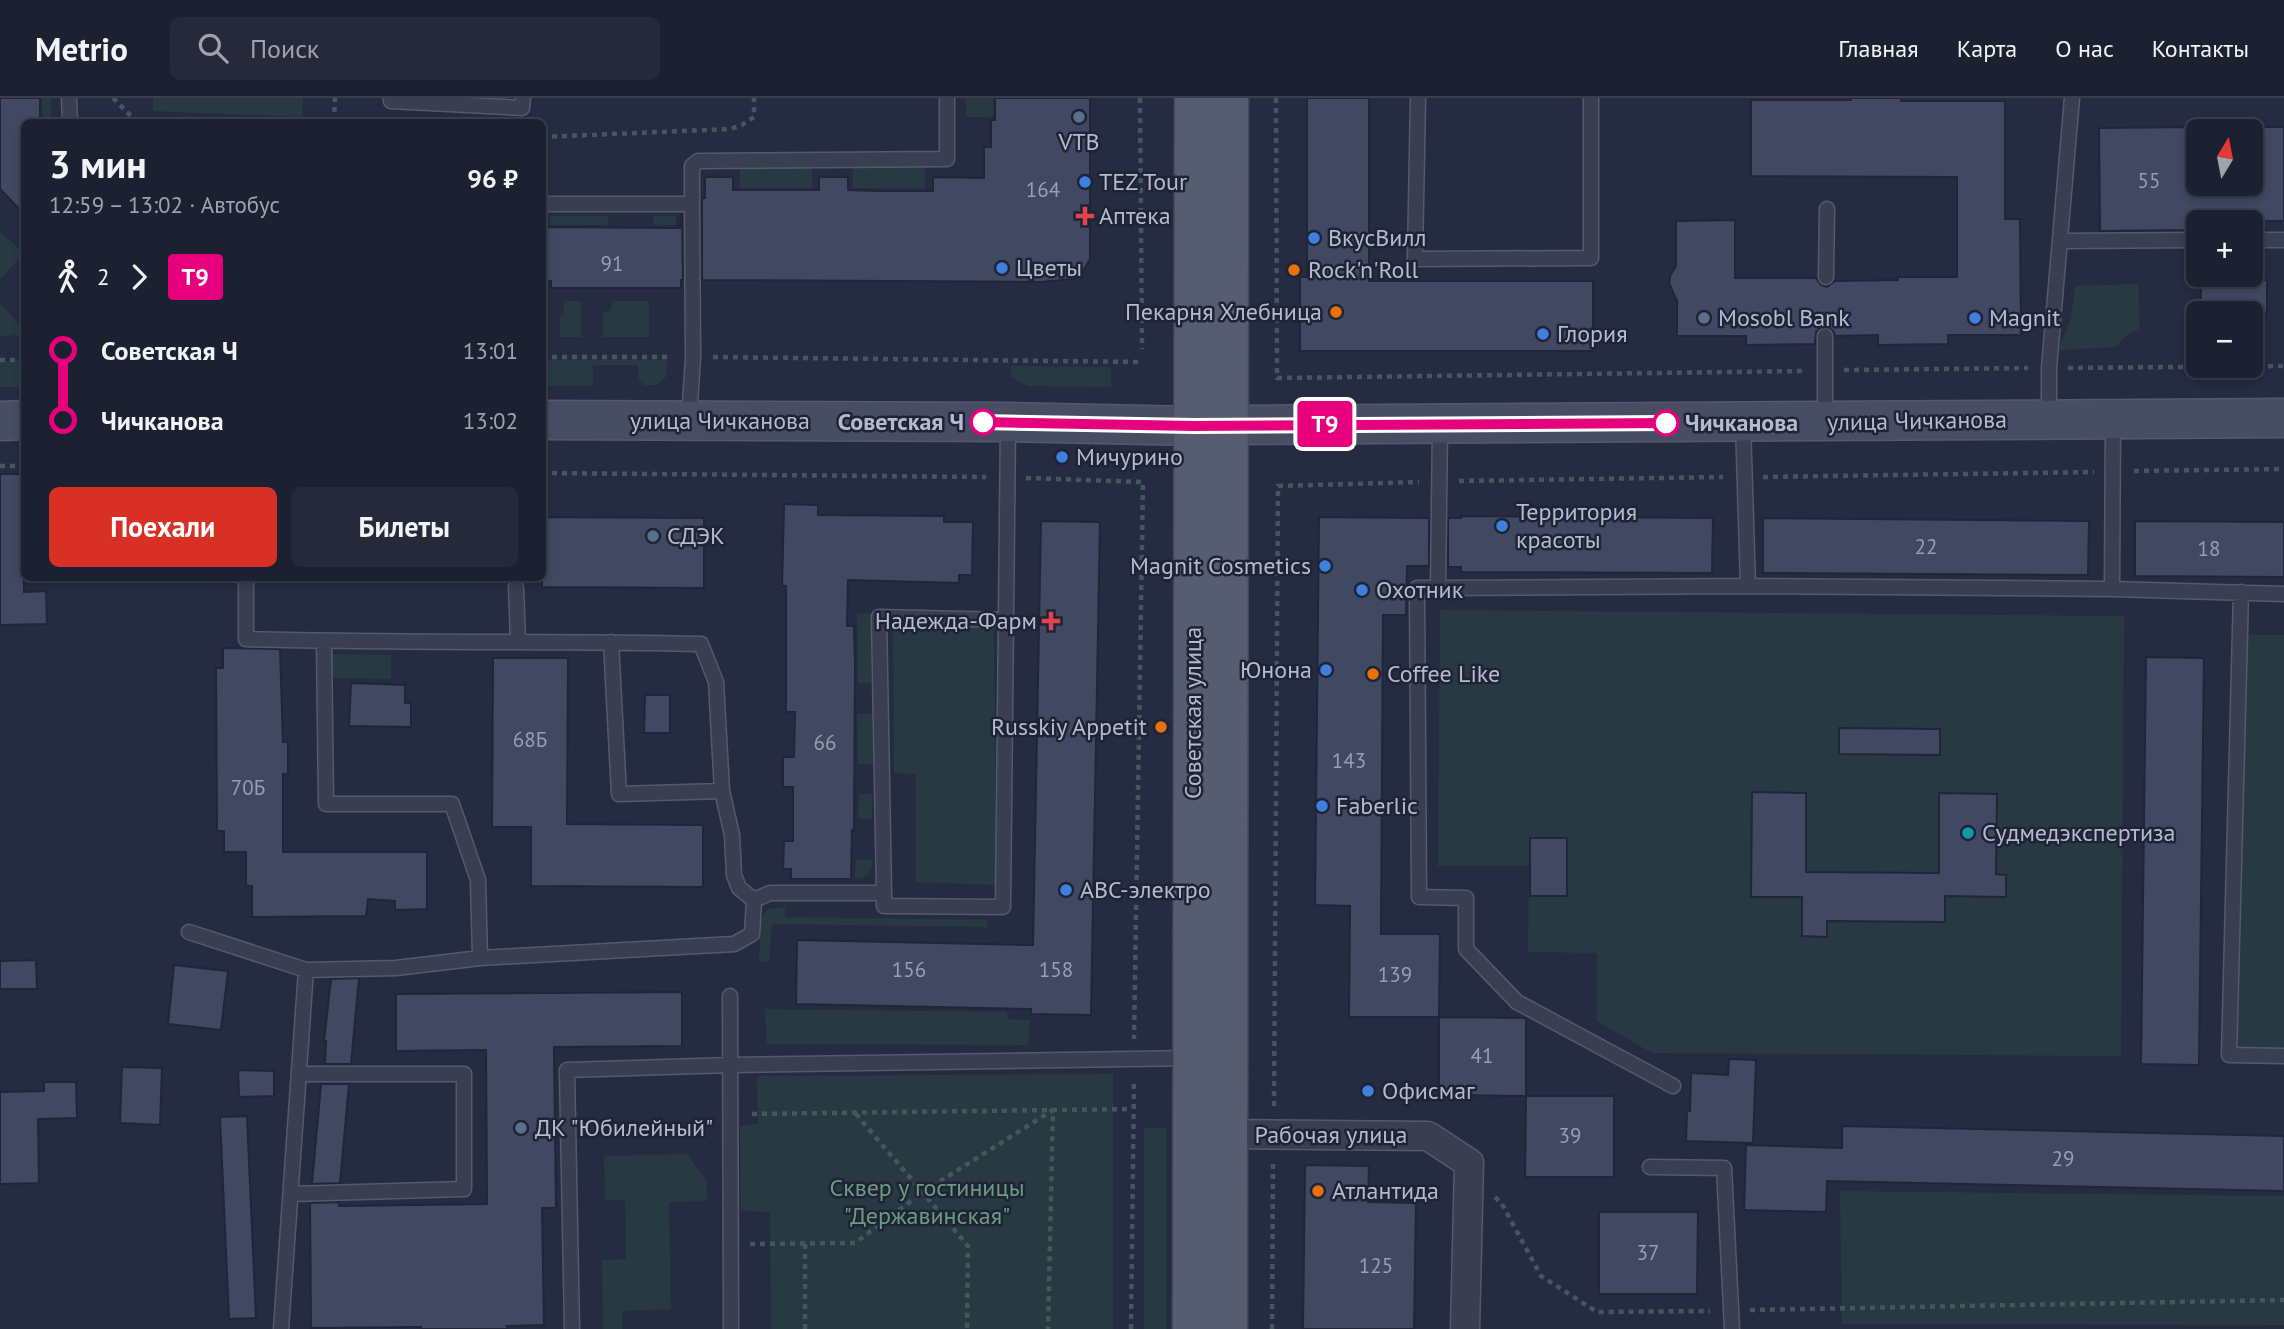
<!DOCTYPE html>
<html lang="ru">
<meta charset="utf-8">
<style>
:root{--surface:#1c2131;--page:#252939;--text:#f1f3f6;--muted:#a0a3ab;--line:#3a3e4d;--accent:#d93025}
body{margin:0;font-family:"PT Sans",sans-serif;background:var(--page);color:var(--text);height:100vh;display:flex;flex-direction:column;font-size:26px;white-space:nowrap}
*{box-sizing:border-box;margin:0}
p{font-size:23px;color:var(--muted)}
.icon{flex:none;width:38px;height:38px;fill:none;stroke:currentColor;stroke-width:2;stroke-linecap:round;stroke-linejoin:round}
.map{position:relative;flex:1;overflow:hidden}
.drawer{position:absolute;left:21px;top:21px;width:525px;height:462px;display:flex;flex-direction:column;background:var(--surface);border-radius:10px;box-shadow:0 4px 10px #0003,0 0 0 2px var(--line)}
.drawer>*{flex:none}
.badge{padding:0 14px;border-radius:5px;font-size:24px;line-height:46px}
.needle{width:46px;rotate:10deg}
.fabs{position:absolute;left:2186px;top:21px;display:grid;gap:14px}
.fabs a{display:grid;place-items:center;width:77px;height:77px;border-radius:10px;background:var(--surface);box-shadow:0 4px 10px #0003,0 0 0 2px var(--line);font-size:35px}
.map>.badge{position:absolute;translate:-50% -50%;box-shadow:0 0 0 4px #fff}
.legs{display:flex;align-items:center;gap:10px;height:77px;padding:0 28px;font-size:23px}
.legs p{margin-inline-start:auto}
.summary{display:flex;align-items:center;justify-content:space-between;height:119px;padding:0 28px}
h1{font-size:38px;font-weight:800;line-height:52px}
.primary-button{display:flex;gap:14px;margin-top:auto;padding:14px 28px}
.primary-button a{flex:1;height:80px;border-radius:10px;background:var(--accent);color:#fff;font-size:28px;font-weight:800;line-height:80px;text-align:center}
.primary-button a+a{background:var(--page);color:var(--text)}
ul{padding:0 28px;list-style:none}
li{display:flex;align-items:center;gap:24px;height:70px;font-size:26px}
li i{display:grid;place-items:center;width:10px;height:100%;margin:0 9px;background:currentColor}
li i::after{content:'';width:18px;height:18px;margin:-9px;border:5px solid;border-radius:50%;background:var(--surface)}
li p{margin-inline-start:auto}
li:first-child i{background:linear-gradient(#0000 50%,currentColor 0)}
li:last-child i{background:linear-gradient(currentColor 50%,#0000 0)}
header{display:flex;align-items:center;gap:42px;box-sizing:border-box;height:98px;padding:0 35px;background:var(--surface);border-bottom:2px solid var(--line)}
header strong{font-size:33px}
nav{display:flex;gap:38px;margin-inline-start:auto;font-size:24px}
.search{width:490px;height:63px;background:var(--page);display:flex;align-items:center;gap:18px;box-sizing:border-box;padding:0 24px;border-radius:10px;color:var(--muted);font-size:26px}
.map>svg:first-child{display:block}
.green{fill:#273a41}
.building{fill:#414861;stroke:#202637;stroke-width:2}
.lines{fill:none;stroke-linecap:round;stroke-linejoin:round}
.lane-casing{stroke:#545a6b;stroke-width:17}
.street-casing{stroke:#545a6b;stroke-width:31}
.secondary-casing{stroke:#545a6b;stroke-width:41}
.primary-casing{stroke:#434859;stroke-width:41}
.path{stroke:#45575e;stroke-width:4.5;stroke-dasharray:5 5;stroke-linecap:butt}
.lane{stroke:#393f50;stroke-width:14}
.street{stroke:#393f50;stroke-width:28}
.secondary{stroke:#474d63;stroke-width:38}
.primary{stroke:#575d70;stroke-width:38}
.line-1-casing{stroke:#fff;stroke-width:16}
.line-1{stroke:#e6007e;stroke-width:10}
.service-dot{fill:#5c6f8a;stroke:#1e2435;stroke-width:2.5}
.shop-dot{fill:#3f7fe0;stroke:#1e2435;stroke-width:2.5}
.health-dot{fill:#e0444e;stroke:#1e2435;stroke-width:2.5}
.food-dot{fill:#e8710a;stroke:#1e2435;stroke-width:2.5}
.stop-1-dot{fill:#fff;stroke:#e6007e;stroke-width:3.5}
.culture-dot{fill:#0f9aa8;stroke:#1e2435;stroke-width:2.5}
.labels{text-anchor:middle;stroke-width:5;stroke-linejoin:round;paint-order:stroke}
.number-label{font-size:21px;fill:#999eb0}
.poi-label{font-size:24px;fill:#b6bacb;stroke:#1e2435;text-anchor:start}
.street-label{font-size:24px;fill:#b6bacb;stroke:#1e2435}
.stop-label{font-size:24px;font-weight:bold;fill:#b6bacb;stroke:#1e2435;text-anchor:end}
.park-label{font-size:24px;fill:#6c9c7f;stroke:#1e2435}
</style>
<header>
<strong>Metrio</strong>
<div class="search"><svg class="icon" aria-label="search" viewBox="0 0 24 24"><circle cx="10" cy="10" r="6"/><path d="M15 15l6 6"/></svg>Поиск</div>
<nav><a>Главная</a><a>Карта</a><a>О нас</a><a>Контакты</a></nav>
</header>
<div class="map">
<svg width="2284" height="1231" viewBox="0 0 2284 1231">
<rect width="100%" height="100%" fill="#252c41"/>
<!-- green -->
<path class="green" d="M42 0H51V24H43Z
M153 0H303L302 19 153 13Z
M966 0H993V19H966Z
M740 70H812V90H740Z
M853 70H925V90H853Z
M549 118H608V127H550Z
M653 118H676V127H654Z
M0 134 24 155 1 181 0 180Z
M2138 186 2140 233C2126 234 2124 241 2115 249L2058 252 2071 221 2075 188Z
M564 203H581V239H560V218L564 217Z
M612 203H649V239H603V215L611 212Z
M0 205 24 231V237L0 238Z
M543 262H667L666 279 657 287H644L639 282 638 267H593V285L591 288H543Z
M0 263H24V289H0Z
M1011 268 1111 269V289L1028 288 1011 279Z
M1440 512 2124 518 2121 958 1652 955 1597 923V855L1528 854 1529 768H1438Z
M871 515V585H858L857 516Z
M893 528 994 530 996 787 916 784V676L894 675Z
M2234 537H2284V954H2234Z
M318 556 391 557V581L318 580Z
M857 616H872L873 666H858Z
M859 696H872V721L858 720Z
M856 762H873C872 773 868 781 855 780Z
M785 809V819L987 822 988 829 772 826 769 864 759 863 761 820 768 811Z
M765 911 1007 914V921L1030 922 1028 947 767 946Z
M1113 976V1231H771L770 1114 741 1113 740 1028 758 1026 757 978Z
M1144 1030H1166V1231H1144Z
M686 1056 706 1081 707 1103 669 1104 671 1211 622 1213V1231H603L602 1162 626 1161 625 1102H605L604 1058Z
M1840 1093 2284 1098V1227L1842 1226Z"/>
<!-- building -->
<path class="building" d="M0 0H40V24H24V116L0 91Z
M995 0H1090V161L1082 175 1074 181 1040 184 702 182V100H705V79H733V92H819V79H848V92L879 93H933V79L984 80V49H991V22H995Z
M1307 0H1369V183H1593V253H1300V179H1307Z
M1851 0H1901V3H2005V121H2020L2021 237H1948V246L1878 247V237L1835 238 1833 233 1826 228 1821 229 1816 234 1815 246 1746 247V238H1677V203L1669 185 1670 178 1676 168V123L1735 122V180H1816L1821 187 1827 189 1835 183 1898 182V179H1957V79L1751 78V2H1851Z
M2198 29V86H2250V29H2284V123H2195V132L2100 133 2099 30Z
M681 116H682L683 182H681V190H551V183H542V129L680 130Z
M2201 182H2267V215H2201Z
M0 376H24V494L46 493 47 526 0 527Z
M784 406 818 407V417L944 418V424H973L972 477H959V485L848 482 847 528H854L855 566 854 733 852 732 851 781H791V771H783L784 743H793V689H783V659H794L795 614H786V488H782Z
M1461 418 1713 420 1712 475 1461 474V469H1448V420H1461Z
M542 419 704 420V490L542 489Z
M1319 419 1429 420V468H1407L1406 517H1383L1381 836H1440L1439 919H1349L1350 808 1315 807Z
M1763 420 2089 423 2088 477 1763 475Z
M1041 423 1100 424 1091 917 1031 916V911L796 906 797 842 1033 847Z
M2135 423 2284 424V479L2135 478Z
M223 550 280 551 283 644H288V676H283V754H427V811L395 812V803L368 801 366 818 252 819V788H246V754H224V733H217L216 570H223Z
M2146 559 2204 560 2199 967 2141 966Z
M493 560H568L567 726 703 727V789L531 788V729H492Z
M351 585 405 587V605H411V629L349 628Z
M645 597H670V635H644Z
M1839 630 1940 631V657L1839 656Z
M1752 694 1806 695V774L1939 775V695L1997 696 1996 776 2006 777V799L1945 798V824L1827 823V839L1802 838V799H1751Z
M1530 740H1567V798H1530Z
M36 862 37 891H0V863Z
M174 867 228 873 221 932 168 926Z
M359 880 351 966H325L326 943H324L331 881Z
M682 894V948L554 949 556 1110H542L544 1227 507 1228 508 1231H421V1229L311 1230 310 1105 339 1104V1108L487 1106 486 952 396 953V896Z
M1439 919 1526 920V998L1439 997Z
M1729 961 1756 962 1753 1045 1686 1043 1687 1013H1690L1691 975 1728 977Z
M122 969 162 970 160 1027 120 1025Z
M238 972 274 973V998L239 999Z
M44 984H76L77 1020 38 1021 39 1085 0 1086V994L44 993Z
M321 986H349L340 1085 312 1086Z
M1526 998H1614V1079H1525Z
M247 1018 256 1220 229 1221 220 1019Z
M1842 1028 2284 1038V1093L1827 1083 1826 1114 1744 1112 1746 1047 1842 1050Z
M1305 1067 1369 1068 1368 1104 1416 1105 1414 1231H1303Z
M1599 1114H1698L1697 1196H1599Z"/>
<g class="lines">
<defs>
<path id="lane" d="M69 0 70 24
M391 0V3L522 10 523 0
M1418 0 1415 161 1591 160V0
M542 106H692L693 259 689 322
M692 106V68L698 63 947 61V0
M2250 142H2284
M2060 143 2198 142
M1826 179 1827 111
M2049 321V270L2072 0
M1825 323V238
M1440 328 1438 490H1417L1419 799 1466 800V851L1517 904 1673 988
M246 480V541C398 545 549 543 701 546L716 584 722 693 619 696 611 544
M1748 488 2112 491 2113 321
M516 489 518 543
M1438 490 1748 488 1743 325
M2112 491 2284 496
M2241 494 2229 957 2284 958
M324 543 326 706H452L478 782 480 860
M722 693 732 737 734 777 739 790 754 802
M884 795V808L1003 809 1008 326
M189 834 306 872 396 870 480 860 734 846 752 836 754 802 770 795H884L879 519 1006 522
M730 898 731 1231
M1650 1069 1724 1070 1732 1231
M291 1096 464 1091V976H300
M281 1231 306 872
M572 1231 567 972 731 967 1193 960"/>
<path id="street" d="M1229 1036 1428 1038 1469 1065 1465 1231"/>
<path id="secondary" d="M542 322 1008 324 1193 328
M0 323 24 322
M1229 327 2284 320"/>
<path id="primary" d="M1192 1231 1194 0
M1228 1231 1229 0"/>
</defs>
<!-- lane casing -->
<use href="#lane" class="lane-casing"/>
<!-- street casing -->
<use href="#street" class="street-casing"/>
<!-- secondary casing -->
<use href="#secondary" class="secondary-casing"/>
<!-- primary casing -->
<use href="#primary" class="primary-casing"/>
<!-- path -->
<path class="path" d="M113 0 137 24
M1140 0 1142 251
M1276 0 1277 280 1804 273
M334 24 335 0
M542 39 730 31 742 27 754 19V0
M542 259H672
M713 259 1142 264
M0 262H24
M2068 270 2284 268
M1844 272 2028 270
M0 368H24
M2134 373 2284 371
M542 375 986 379
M1763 379 2094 374
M1026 380 1143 384 1134 941
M1459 383 1723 379
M1274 1008 1278 388 1419 384
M752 1016 1132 1011
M856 1016 968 1148 967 1231
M1495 1099 1502 1106 1541 1178 1597 1214 1710 1213
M750 1146 855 1145 923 1094 1053 1012 1048 1231
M805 1146V1231
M1750 1212 2284 1202
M1131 1231 1134 981
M1272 1231 1273 1063"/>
<!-- lane -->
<use href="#lane" class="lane"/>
<!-- street -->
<use href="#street" class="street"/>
<!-- secondary -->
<use href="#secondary" class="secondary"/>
<!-- primary -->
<use href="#primary" class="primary"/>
</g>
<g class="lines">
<defs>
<path id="line-1" d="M983 324 1193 328 1666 325"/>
</defs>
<!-- line-1 casing -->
<use href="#line-1" class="line-1-casing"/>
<!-- line-1 -->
<use href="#line-1" class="line-1"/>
</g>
<!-- markers -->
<g class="service-dot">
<circle cx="1079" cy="19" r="7"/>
<circle cx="1704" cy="220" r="7"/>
<circle cx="653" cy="438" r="7"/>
<circle cx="521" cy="1030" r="7"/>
</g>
<g class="shop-dot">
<circle cx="1085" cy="84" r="7"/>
<circle cx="1314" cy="140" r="7"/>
<circle cx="1002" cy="170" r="7"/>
<circle cx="1975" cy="220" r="7"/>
<circle cx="1543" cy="236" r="7"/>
<circle cx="1062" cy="359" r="7"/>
<circle cx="1502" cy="428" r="7"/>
<circle cx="1325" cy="468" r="7"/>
<circle cx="1362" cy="492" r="7"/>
<circle cx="1326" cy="572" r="7"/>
<circle cx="1322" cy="708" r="7"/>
<circle cx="1066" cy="792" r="7"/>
<circle cx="1368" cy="993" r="7"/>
</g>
<g class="health-dot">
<path d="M1081.5 107.5h7v7h7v7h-7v7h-7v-7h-7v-7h7z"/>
<path d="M1047.5 512.5h7v7h7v7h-7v7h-7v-7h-7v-7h7z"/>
</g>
<g class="food-dot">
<circle cx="1294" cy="172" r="7"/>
<circle cx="1336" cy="214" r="7"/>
<circle cx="1373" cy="576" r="7"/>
<circle cx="1161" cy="629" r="7"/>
<circle cx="1318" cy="1093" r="7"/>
</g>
<g class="stop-1-dot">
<circle cx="983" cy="324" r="12"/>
<circle cx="1666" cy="325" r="12"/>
</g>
<circle class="culture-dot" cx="1968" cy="735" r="7"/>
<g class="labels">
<!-- number labels -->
<g class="number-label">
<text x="2149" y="90">55</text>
<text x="1043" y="99">164</text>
<text x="612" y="173">91</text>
<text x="1926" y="456">22</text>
<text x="2209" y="458">18</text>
<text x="530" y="649">68Б</text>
<text x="825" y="652">66</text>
<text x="1349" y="670">143</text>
<text x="248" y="697">70Б</text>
<text x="909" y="879">156</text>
<text x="1056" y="879">158</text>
<text x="1395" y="884">139</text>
<text x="1482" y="965">41</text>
<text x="1570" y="1045">39</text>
<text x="2063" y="1068">29</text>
<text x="1648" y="1162">37</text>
<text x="1376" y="1175">125</text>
</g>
<!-- poi labels -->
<g class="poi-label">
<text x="1079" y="52" text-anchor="middle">VTB</text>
<text x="1099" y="92">TEZ Tour</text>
<text x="1099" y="126">Аптека</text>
<text x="1328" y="148">ВкусВилл</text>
<text x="1016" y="178">Цветы</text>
<text x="1308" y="180">Rock'n'Roll</text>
<text x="1322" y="222" text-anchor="end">Пекарня Хлебница</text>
<text x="1718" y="228">Mosobl Bank</text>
<text x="1989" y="228">Magnit</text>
<text x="1557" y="244">Глория</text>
<text x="1076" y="367">Мичурино</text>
<text x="1516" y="422">Территория<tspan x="1516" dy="28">красоты</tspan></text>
<text x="667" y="446">СДЭК</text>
<text x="1311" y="476" text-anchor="end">Magnit Cosmetics</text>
<text x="1376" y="500">Охотник</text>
<text x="1037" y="531" text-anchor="end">Надежда-Фарм</text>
<text x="1312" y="580" text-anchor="end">Юнона</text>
<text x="1387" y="584">Coffee Like</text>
<text x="1147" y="637" text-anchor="end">Russkiy Appetit</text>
<text x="1336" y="716">Faberlic</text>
<text x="1982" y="743">Судмедэкспертиза</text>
<text x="1080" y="800">АВС-электро</text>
<text x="1382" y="1001">Офисмаг</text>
<text x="535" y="1038">ДК "Юбилейный"</text>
<text x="1332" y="1101">Атлантида</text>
</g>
<!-- street labels -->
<g class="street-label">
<text x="720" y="331">улица Чичканова</text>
<text transform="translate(1917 323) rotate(-1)" y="8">улица Чичканова</text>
<text transform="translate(1193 615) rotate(-90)" y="8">Советская улица</text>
<text x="1331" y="1045">Рабочая улица</text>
</g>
<!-- stop labels -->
<g class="stop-label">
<text x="964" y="332">Советская Ч</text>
<text x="1685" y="333" text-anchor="start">Чичканова</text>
</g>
<!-- park labels -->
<g class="park-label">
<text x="927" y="1098">Сквер у гостиницы<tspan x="927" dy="28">"Державинская"</tspan></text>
</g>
</g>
</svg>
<div class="fabs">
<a><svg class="needle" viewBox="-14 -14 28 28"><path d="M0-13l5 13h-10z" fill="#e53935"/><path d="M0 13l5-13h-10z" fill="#a0a3ab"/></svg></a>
<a>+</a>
<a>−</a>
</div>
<b class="badge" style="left:1325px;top:326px;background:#e6007e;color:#fff">Т9</b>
<section class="drawer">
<div class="summary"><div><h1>3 мин</h1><p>12:59 – 13:02 · Автобус</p></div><b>96 ₽</b></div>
<div class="legs"><svg class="icon" aria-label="walk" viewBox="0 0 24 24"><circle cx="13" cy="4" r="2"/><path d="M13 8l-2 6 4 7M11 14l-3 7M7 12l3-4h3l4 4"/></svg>2<svg class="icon" aria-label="forward" viewBox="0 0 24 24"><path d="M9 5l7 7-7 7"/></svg><b class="badge" style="background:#e6007e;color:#fff">Т9</b></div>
<ul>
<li><i style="color:#e6007e"></i><b>Советская Ч</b><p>13:01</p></li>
<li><i style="color:#e6007e"></i><b>Чичканова</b><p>13:02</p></li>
</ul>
<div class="primary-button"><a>Поехали</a><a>Билеты</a></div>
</section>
</div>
